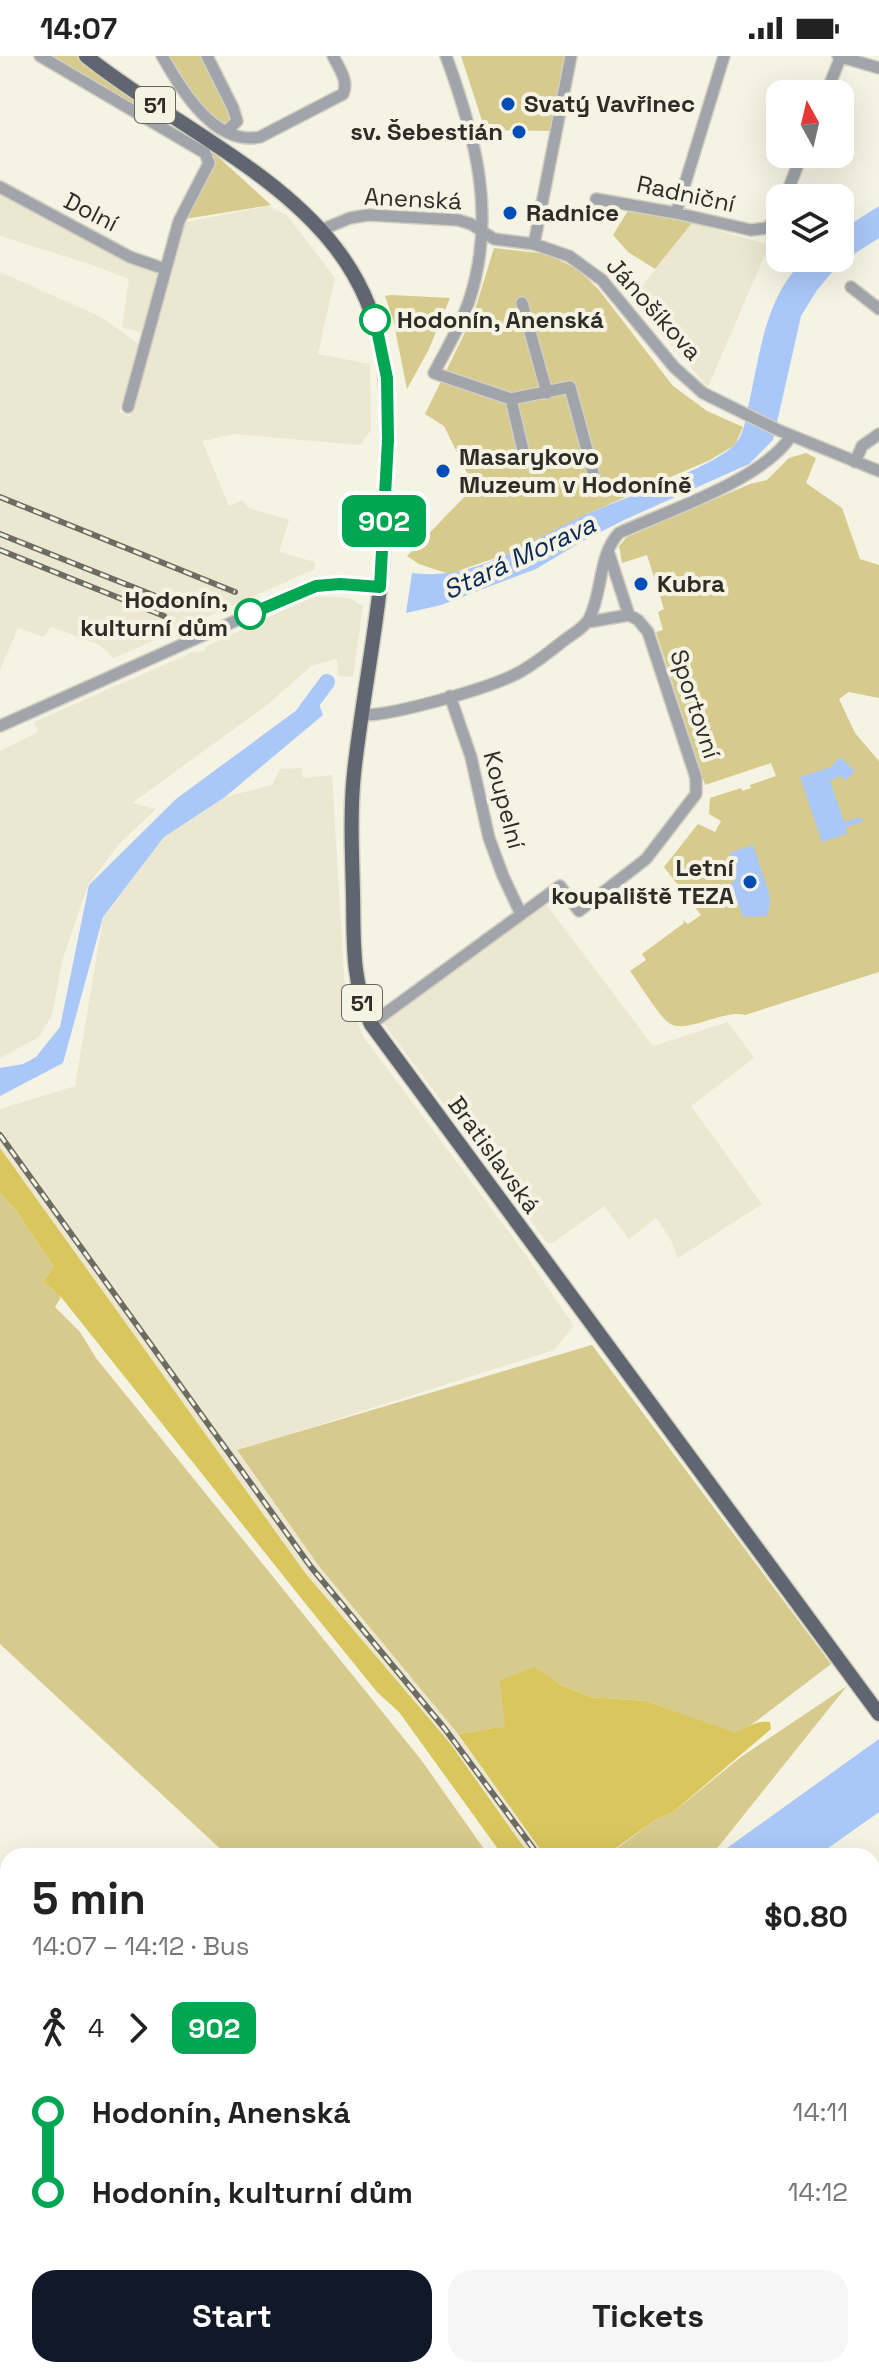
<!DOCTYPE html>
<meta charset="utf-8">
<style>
:root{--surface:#fff;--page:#f6f6f6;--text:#222;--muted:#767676;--accent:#111827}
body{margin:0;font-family:"Space Grotesk",sans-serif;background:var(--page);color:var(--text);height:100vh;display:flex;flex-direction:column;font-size:30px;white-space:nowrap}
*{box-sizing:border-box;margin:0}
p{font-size:26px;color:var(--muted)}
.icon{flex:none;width:44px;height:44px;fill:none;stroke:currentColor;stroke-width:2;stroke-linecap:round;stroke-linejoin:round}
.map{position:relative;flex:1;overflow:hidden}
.side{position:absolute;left:0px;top:1792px;width:880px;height:530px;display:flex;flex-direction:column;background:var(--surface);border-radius:24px 24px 0 0;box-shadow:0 8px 32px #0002}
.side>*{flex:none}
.badge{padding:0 16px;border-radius:12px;font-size:28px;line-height:52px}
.needle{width:52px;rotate:352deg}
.controls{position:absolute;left:766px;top:24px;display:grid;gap:16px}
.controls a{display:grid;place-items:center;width:88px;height:88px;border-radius:16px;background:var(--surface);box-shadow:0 8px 32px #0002;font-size:40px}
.map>.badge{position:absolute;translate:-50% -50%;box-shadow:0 0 0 4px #fff}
.legs{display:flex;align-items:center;gap:12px;height:88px;padding:0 32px;font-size:26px}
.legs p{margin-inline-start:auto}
.overview{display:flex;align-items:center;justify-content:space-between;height:136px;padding:0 32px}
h1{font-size:44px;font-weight:800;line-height:60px}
.primary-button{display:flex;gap:16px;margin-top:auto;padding:16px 32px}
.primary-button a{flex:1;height:92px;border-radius:24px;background:var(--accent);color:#fff;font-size:32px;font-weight:800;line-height:92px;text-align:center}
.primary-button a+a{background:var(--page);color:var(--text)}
ul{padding:0 32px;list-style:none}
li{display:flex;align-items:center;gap:28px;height:80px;font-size:30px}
li i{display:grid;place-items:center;width:12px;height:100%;margin:0 10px;background:currentColor}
li i::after{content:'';width:20px;height:20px;margin:-10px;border:6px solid;border-radius:50%;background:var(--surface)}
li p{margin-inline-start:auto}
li:first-child i{background:linear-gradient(#0000 50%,currentColor 0)}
li:last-child i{background:linear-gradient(currentColor 50%,#0000 0)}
.status{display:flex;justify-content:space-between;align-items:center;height:56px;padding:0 40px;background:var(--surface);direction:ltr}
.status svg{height:22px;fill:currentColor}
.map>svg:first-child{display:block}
.built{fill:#ebe7d1}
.green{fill:#d6cb8c}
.forest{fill:#d9c65c}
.water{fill:#a9c8f9}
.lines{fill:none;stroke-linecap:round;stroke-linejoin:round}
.river{stroke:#a9c8f9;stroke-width:16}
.minor-casing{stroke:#d1cfc1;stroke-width:14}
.major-casing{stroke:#d1cfc1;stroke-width:17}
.minor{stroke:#a1a5ab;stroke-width:11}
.major{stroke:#606670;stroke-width:14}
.rail-casing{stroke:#6d6c62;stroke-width:6}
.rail{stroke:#f5f3e3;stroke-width:3;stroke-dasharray:9;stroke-linecap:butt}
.line-1-casing{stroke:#fff;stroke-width:18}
.line-1{stroke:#00a651;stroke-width:12}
.poi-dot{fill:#004db7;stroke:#f5f3e3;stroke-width:3}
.stop-1-dot{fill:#fff;stroke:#00a651;stroke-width:4}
.labels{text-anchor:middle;stroke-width:8;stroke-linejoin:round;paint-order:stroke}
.shield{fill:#f5f3e3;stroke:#69685f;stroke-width:2}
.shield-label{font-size:22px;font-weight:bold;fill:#2d2c26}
.poi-label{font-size:24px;font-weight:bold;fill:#2d2c26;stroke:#f5f3e3;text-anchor:start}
.street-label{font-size:24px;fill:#2d2c26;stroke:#f5f3e3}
.stop-label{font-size:24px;font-weight:bold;fill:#2d2c26;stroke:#f5f3e3;text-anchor:start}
.water-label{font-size:26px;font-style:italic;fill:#092858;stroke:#f5f3e3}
</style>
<div class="status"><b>14:07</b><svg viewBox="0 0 49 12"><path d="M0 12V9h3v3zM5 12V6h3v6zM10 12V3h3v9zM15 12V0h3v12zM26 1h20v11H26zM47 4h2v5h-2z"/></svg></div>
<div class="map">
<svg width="879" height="2321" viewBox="0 0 879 2321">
<rect width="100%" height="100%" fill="#f5f3e3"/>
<!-- built -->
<path class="built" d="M0 130 165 219 150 279 122 271 129 223 90 208 0 180Z
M268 150 287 159 335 222 318 298 370 308 371 374 360 389 234 378 202 385 229 450 242 444 249 452 289 464 279 496 315 506V513L114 602 100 589 51 571 44 581 18 572 0 614V216L101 261 139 288 119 356 130 360 186 166Z
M692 167 769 189 708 331 631 244Z
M314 540 349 542 363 550 353 621 338 620 337 603 311 610 267 649 132 747 156 753 120 787 88 829 62 905 52 959 39 981 0 1002V695L38 676 34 666 193 596 205 595V591Z
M302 712 303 722 332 719 345 934 363 980 525 1198 574 1270 554 1294 237 1395 318 1509 458 1678 545 1800H530L449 1686 306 1518 0 1092V1053L75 1030 103 862 164 781 225 741 272 729 280 713Z
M545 847 653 990 728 966 754 1002 691 1050 762 1148 678 1202 670 1182 656 1162 629 1183 604 1150 554 1186 548 1188 384 968V965Z"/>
<!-- green -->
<path class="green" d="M49 0H78L216 99 271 149 185 163 215 108 214 101Z
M168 0H202L233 59 231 65 225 67C198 58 183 23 168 0Z
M461 0H567L550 75 485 74Z
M629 153 692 167 655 213 628 196 613 179Z
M494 192 547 198 579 214 599 234 673 330 707 355 743 371 735 389 710 404 580 461 522 493 449 518 419 508 407 500 474 431 444 370 425 358 473 260Z
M391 239 450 242 429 293 407 333 393 263 385 240Z
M806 397 816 402 806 427 842 452 860 503 879 509V642L849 636 839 643 855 677 879 705V916L745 959C723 953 685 979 669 967 659 960 639 927 630 915L646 904 642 898 684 867 683 864 688 868 701 859 664 811 698 768 715 776 721 765 709 758 710 742 741 732 742 735 751 732 750 729 776 720 771 707 705 729 656 576 663 574 658 556 664 553 647 499 622 507 619 490 627 481 750 428 767 424 789 402Z
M0 1136 17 1156 54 1211 43 1225 61 1241 55 1251 80 1276 96 1302 422 1705 489 1800H228L0 1588Z
M592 1289 831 1608 755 1666 735 1678 646 1645 591 1641 561 1629 536 1611 505 1670 458 1678 318 1509 237 1394Z
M847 1630 711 1800H615L616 1793 655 1764 672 1757 741 1701Z"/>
<!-- forest -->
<path class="forest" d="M0 1092 306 1518 449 1686 530 1800H503L399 1656 377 1636 309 1552 61 1241 43 1225 54 1211 17 1156 0 1136Z
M536 1611 561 1629 591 1641 646 1645 735 1677C747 1671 756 1664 770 1666L771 1673 672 1757 655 1764 616 1792 615 1800H545L458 1678 505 1670 500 1624Z
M879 1868V2278L872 2267V1873Z
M872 2297 879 2307V2321H263L272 2314H872Z"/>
<!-- water -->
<path class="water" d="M879 150V182L840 207 817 234 801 260 773 384 749 408 624 464 581 486 536 513 441 549 406 557 412 517C436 520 455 517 478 510 515 497 547 477 582 460 615 445 717 411 736 387 745 377 746 359 749 347 760 297 766 238 806 202H840V175Z
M316 640 323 659 225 741 164 781 103 861 63 1007 0 1040V1012L23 1008 36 1001 60 971 89 829 176 743Z
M840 701 855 715 846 724 840 720 830 725 844 766 861 761 863 766 846 771 847 778 822 786 800 721 831 711Z
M753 789 769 837 770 848 767 860 743 861 731 828 736 823 729 817 731 796Z
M879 1683V1756L817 1800H716Z
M8 2294V2314H100L89 2321H0V2299Z"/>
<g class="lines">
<!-- river -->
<path class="river" d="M304 657 327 626"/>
<defs>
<path id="minor" d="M40 0 205 97 209 107 179 165 128 351
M162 0C182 34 214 90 260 81L343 38C349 25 339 12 333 0
M207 0 233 52 237 65 227 75
M446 0C476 82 497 160 469 245 460 271 446 294 434 317L511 343 570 331 595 424
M838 0 879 12
M826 38 841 0
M0 131 130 201 165 213
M785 142 802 98
M596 143 676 157 751 174 767 172 777 162 780 154
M676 157 724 0
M321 174 350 162 368 159 458 164 471 168 494 183 534 188 569 200 602 224 674 311 703 337 778 374 879 415
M534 188 571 0
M851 231 879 253
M522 247 547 337
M511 343 525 403
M855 406 862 390 879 378
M608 495 629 559
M588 566 629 559
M450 640 471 701 489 782 503 820 521 858
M362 659C392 660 489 632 516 618 534 609 550 595 566 583 574 577 585 571 589 563 603 536 598 499 619 477 667 455 763 424 791 380
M0 670 309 532 340 528 380 531
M371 968 560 830 579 855 646 803 696 738V722L648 576 638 564 629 559"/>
<path id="major" d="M86 0C164 63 274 112 335 191 392 264 390 340 386 428 384 462 384 497 380 531 373 593 361 654 354 717 350 757 352 797 353 838 354 884 351 924 371 968L879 1658"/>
</defs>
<!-- minor casing -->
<use href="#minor" class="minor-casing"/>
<!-- major casing -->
<use href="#major" class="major-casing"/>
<!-- minor -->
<use href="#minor" class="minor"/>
<!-- major -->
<use href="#major" class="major"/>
<defs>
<path id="rail" d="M0 441 235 536
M0 478 178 549
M0 494 164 560
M0 1079 311 1511 445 1673 539 1800
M872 2289 879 2300"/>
</defs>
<!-- rail casing -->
<use href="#rail" class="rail-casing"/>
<!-- rail -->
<use href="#rail" class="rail"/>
</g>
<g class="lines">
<defs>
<path id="line-1" d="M250 558 316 530 340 528 380 531 388 384 387 322 375 264"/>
</defs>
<!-- line-1 casing -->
<use href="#line-1" class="line-1-casing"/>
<!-- line-1 -->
<use href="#line-1" class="line-1"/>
</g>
<!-- markers -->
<g class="poi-dot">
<circle cx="508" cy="48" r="8"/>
<circle cx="519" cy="76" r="8"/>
<circle cx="510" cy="157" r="8"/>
<circle cx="443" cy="415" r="8"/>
<circle cx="641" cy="528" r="8"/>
<circle cx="750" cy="826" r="8"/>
</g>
<g class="stop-1-dot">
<circle cx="375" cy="264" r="14"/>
<circle cx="250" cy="558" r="14"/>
</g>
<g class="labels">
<!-- shield labels -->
<g class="shield">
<rect x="135" y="31" width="40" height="36" rx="6"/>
<rect x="342" y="929" width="40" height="36" rx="6"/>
</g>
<g class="shield-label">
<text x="155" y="57">51</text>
<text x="362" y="955">51</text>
</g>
<!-- poi labels -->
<g class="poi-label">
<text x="524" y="56">Svatý Vavřinec</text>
<text x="503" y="84" text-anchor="end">sv. Šebestián</text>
<text x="526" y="165">Radnice</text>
<text x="459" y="409">Masarykovo<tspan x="459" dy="28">Muzeum v Hodoníně</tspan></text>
<text x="657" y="536">Kubra</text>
<text x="734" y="820" text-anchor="end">Letní<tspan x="734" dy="28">koupaliště TEZA</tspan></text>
</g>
<!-- street labels -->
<g class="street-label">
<text transform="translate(686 138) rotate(12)" y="8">Radniční</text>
<text transform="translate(413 143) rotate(3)" y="8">Anenská</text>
<text transform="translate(91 156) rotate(27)" y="8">Dolní</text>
<text transform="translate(654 253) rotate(48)" y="8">Jánošíkova</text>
<text transform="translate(695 648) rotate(72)" y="8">Sportovní</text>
<text transform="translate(504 744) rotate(75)" y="8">Koupelní</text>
<text transform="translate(494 1099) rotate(54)" y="8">Bratislavská</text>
</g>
<!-- stop labels -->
<g class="stop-label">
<text x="397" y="272">Hodonín, Anenská</text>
<text x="228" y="552" text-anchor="end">Hodonín,<tspan x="228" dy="28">kulturní dům</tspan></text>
</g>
<!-- water labels -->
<g class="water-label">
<text transform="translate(519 501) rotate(-25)" y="9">Stará Morava</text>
</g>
</g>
</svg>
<div class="controls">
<a><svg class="needle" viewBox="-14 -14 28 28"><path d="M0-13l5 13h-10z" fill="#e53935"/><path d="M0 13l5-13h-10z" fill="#767676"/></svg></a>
<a><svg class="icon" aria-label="layers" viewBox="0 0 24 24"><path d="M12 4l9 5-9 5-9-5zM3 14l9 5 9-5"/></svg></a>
</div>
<b class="badge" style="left:384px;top:465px;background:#00a651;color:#fff">902</b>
<section class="side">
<div class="overview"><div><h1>5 min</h1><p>14:07 – 14:12 · Bus</p></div><b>$0.80</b></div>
<div class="legs"><svg class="icon" aria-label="walk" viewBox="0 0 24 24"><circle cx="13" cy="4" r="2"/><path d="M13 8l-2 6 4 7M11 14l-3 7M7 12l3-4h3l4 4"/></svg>4<svg class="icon" aria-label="forward" viewBox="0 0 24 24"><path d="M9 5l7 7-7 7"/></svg><b class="badge" style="background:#00a651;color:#fff">902</b></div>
<ul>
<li><i style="color:#00a651"></i><b>Hodonín, Anenská</b><p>14:11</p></li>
<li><i style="color:#00a651"></i><b>Hodonín, kulturní dům</b><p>14:12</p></li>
</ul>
<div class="primary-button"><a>Start</a><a>Tickets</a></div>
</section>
</div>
